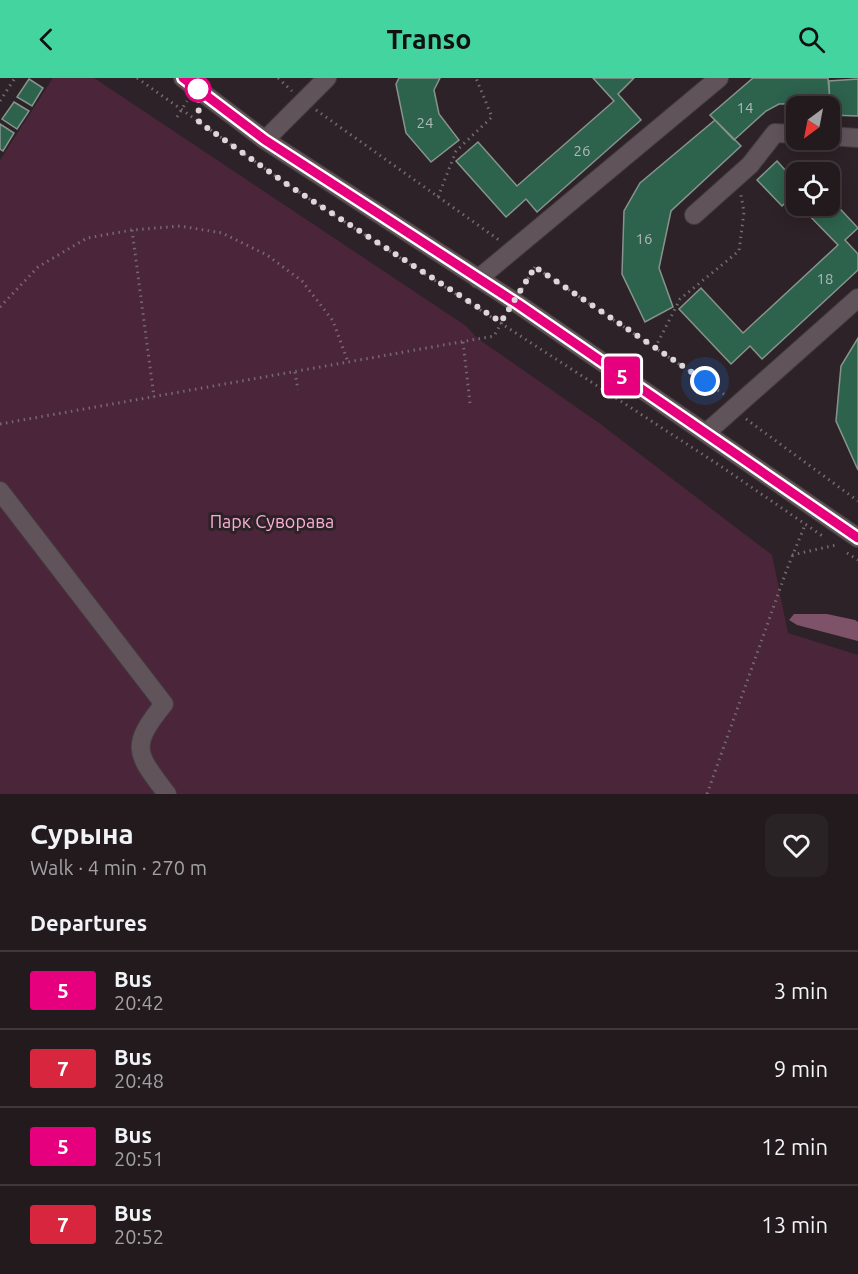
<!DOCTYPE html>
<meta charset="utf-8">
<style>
:root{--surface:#221a1d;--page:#2a2326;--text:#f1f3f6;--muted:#a2a1a4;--line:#3f383b;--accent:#43d4a0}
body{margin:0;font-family:Ubuntu,sans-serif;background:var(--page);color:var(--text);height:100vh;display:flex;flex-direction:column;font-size:22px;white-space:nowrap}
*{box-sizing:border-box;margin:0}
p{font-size:20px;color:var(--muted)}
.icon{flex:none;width:33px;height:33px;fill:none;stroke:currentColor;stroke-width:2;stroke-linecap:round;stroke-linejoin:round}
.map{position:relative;height:716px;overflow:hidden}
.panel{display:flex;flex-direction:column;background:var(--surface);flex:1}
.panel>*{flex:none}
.badge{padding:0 12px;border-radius:4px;font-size:21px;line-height:39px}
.needle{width:39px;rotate:212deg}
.buttons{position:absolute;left:786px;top:18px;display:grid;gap:12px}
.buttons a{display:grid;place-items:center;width:54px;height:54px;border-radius:12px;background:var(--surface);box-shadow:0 3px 15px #0003,0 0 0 2px var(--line);font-size:30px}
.you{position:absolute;width:30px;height:30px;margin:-15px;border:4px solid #fff;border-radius:50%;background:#1a73e8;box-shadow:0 0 0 9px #1a73e833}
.map>.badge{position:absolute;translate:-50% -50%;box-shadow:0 0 0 3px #fff}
h2{padding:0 30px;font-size:22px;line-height:54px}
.round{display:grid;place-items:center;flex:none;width:63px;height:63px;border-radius:12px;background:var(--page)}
.overview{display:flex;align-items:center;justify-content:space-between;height:102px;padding:0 30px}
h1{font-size:28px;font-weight:700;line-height:45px}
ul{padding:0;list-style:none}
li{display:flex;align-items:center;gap:18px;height:78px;padding:0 30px;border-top:2px solid var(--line)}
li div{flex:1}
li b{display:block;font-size:22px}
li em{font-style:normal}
li .badge{min-width:66px;font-weight:700;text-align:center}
header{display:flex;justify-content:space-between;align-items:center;height:78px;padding:0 30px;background:var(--accent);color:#111;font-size:27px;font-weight:700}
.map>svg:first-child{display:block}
.green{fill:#4b263a}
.water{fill:#7e5268}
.building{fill:#2d624d;stroke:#87948d;stroke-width:1.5}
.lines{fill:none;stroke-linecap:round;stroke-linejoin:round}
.minor-casing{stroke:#453d40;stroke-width:20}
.path{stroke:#746a6f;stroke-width:3;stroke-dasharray:1.5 4.5;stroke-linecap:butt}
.minor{stroke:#60545a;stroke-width:18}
.line-casing{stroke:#fff;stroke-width:14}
.line{stroke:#e6007e;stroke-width:9}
.walk{stroke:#ded7da;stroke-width:6;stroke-dasharray:0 10.8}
.stop-dot{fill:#fff;stroke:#e6007e;stroke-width:3}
.labels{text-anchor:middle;stroke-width:6;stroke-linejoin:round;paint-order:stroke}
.number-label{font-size:15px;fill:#b2bab7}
.park-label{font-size:18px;fill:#f9afd4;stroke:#2d2227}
</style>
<header><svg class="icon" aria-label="back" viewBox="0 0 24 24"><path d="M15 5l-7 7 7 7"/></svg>Transo<svg class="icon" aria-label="search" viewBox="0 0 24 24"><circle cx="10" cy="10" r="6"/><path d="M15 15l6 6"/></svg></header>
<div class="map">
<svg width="858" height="716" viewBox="0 0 858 716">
<rect width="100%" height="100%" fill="#2d2227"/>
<!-- green -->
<path class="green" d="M53 0H94L466 248 477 260 599 345 772 477 788 555 858 577V716H0V82Z"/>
<!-- water -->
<path class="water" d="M794 536H827L855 542 858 544V563L797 547 789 542Z"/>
<!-- building -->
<path class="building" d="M399 0H440L434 12 439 36 459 62 431 84 406 55 396 6Z
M593 0H634L618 16 641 42 537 134 526 121 506 139 456 83 478 64 517 108 614 23Z
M753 0H828L830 25 779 26 766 33 734 62 710 37Z
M29 1 43 10 32 28 17 19Z
M858 1V38L830 37 829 3Z
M14 24 29 33 17 51 2 41Z
M715 42 741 68 671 133 659 190 673 229 645 244 622 196 624 133 640 105Z
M0 46 14 55 3 73 0 71Z
M777 83 796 104V123L792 119 782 128 757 102Z
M830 120 858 150 845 162 858 176V192L762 281 750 268 731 286 679 231 701 210 743 255 838 167 800 128H830Z
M858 260V392L836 343 841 288Z"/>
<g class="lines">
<defs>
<path id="minor" d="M183 0 265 62 518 226 858 460
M830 58 858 60
M265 62 327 0
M694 137 750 87 775 55 796 56
M478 201 719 0
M706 355 858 220
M0 413 164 626C129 669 136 675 167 716"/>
</defs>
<!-- minor casing -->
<use href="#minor" class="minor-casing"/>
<!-- path -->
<path class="path" d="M137 0 288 107 719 387 824 459
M278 0 292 13
M0 23 15 0
M316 32 499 162
M177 39 187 23
M438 119 456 73 492 39 476 0
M132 152 154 319
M522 211 535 189 725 317
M0 229 38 189 87 160 132 152 180 148 222 155 267 177 302 203 333 243 348 284
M463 264 470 325
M655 270 680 221 739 173 744 134 741 117
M295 294 298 312
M746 341 858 423
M0 346 494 258 506 237
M847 475 858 482
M792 477 836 467
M707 716 787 491 805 447"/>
<!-- minor -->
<use href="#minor" class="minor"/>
</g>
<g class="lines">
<defs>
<path id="line" d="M183 0 265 62 518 226 858 460"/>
</defs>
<!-- line casing -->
<use href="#line" class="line-casing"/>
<!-- line -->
<use href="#line" class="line"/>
<!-- walk -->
<path class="walk" d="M198 11 199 44 288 107 501 244 535 189 705 303"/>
</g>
<!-- markers -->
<circle class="stop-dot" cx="198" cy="11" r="12"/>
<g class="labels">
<!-- number labels -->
<g class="number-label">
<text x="745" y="35">14</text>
<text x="425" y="50">24</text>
<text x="582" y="78">26</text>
<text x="644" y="166">16</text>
<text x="825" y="206">18</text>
</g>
<!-- park labels -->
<g class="park-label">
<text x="272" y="450">Парк Суворава</text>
</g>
</g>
</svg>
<div class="buttons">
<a><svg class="needle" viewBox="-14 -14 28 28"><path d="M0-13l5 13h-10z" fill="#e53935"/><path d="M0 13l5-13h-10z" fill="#a2a1a4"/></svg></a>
<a><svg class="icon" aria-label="locate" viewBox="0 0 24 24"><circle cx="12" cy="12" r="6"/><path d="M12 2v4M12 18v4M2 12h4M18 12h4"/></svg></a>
</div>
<div class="you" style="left:705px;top:303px"></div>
<b class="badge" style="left:622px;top:298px;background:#e6007e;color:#fff">5</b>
</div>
<section class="panel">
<div class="overview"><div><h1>Сурына</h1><p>Walk · 4 min · 270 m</p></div><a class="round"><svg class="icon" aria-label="heart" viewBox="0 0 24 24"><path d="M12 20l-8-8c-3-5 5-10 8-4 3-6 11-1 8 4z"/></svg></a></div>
<h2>Departures</h2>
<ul>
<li><span class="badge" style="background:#e6007e;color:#fff">5</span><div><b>Bus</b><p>20:42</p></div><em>3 min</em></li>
<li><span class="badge" style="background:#d7263d;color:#fff">7</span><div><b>Bus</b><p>20:48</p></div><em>9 min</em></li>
<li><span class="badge" style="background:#e6007e;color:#fff">5</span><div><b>Bus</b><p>20:51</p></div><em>12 min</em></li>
<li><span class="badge" style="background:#d7263d;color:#fff">7</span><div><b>Bus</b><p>20:52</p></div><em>13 min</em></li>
</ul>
</section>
